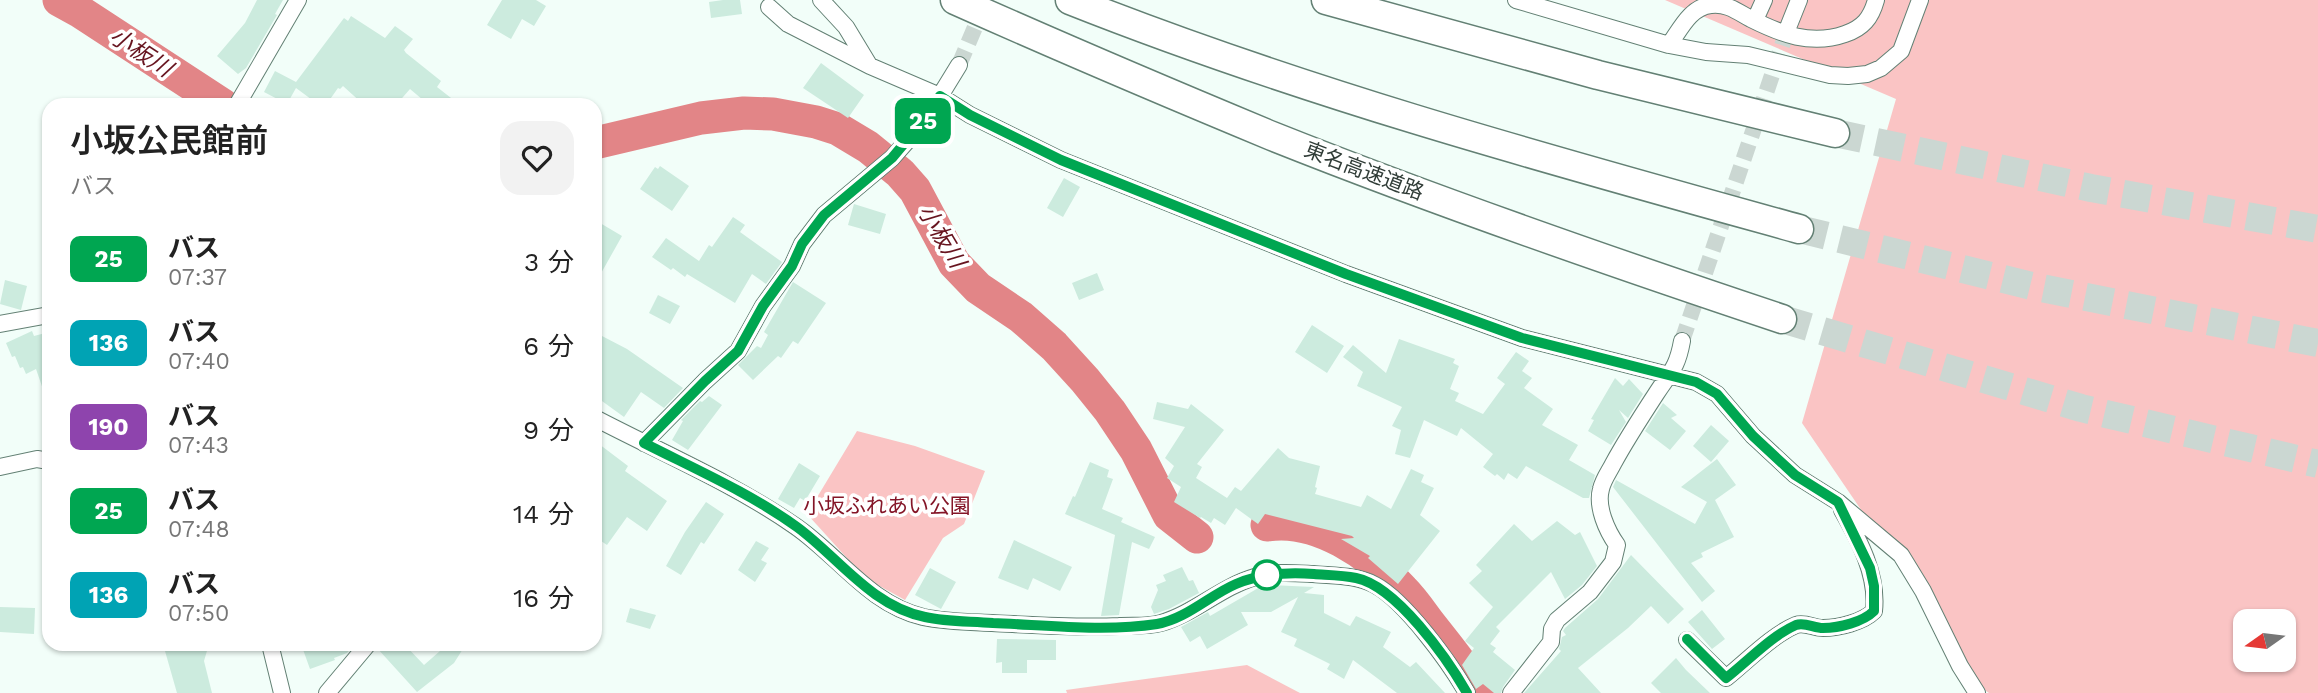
<!DOCTYPE html>
<html lang="ja">
<meta charset="utf-8">
<style>
:root{--surface:#fff;--page:#f2f2f2;--text:#222;--muted:#767676}
body{margin:0;font-family:"Work Sans","Noto Sans JP",sans-serif;background:var(--page);color:var(--text);height:100vh;display:flex;flex-direction:column;font-size:26px;white-space:nowrap}
*{box-sizing:border-box;margin:0}
p{font-size:23px;color:var(--muted)}
.icon{flex:none;width:38px;height:38px;fill:none;stroke:currentColor;stroke-width:2;stroke-linecap:round;stroke-linejoin:round}
.map{position:relative;flex:1;overflow:hidden}
.details{position:absolute;left:42px;top:98px;width:560px;height:553px;display:flex;flex-direction:column;background:var(--surface);border-radius:21px;box-shadow:0 2px 5px #0004}
.details>*{flex:none}
.badge{padding:0 14px;border-radius:10px;font-size:24px;line-height:46px}
.needle{width:46px;rotate:256deg}
.controls{position:absolute;left:2233px;top:609px;display:grid;gap:14px}
.controls a{display:grid;place-items:center;width:63px;height:63px;border-radius:14px;background:var(--surface);box-shadow:0 2px 5px #0004;font-size:35px}
.map>.badge{position:absolute;translate:-50% -50%;box-shadow:0 0 0 4px #fff}
.round{display:grid;place-items:center;flex:none;width:74px;height:74px;border-radius:21px;background:var(--page)}
.summary{display:flex;align-items:center;justify-content:space-between;height:119px;padding:0 28px}
h1{font-size:33px;font-weight:600;line-height:52px}
ul{padding:0;list-style:none}
li{display:flex;align-items:center;gap:21px;height:84px;padding:0 28px}
li div{flex:1}
li b{display:block;font-size:26px}
li em{font-style:normal}
li .badge{min-width:77px;font-weight:700;text-align:center}
.map>svg:first-child{display:block}
.green{fill:#fac4c4;fill-rule:evenodd}
.lines{fill:none;stroke-linecap:round;stroke-linejoin:round}
.river{stroke:#e28587;stroke-width:33}
.building{fill:#ccebde}
.street-tunnel{stroke:#cbd7d2;stroke-width:16;stroke-dasharray:16 8;stroke-linecap:butt}
.highway-tunnel{stroke:#cbd7d2;stroke-width:28;stroke-dasharray:28 14;stroke-linecap:butt}
.street-casing{stroke:#638074;stroke-width:18}
.highway-casing{stroke:#638074;stroke-width:31}
.street{stroke:#fff;stroke-width:16}
.highway{stroke:#fff;stroke-width:28}
.line-casing{stroke:#fff;stroke-width:16}
.line{stroke:#00a651;stroke-width:10}
.stop-dot{fill:#fff;stroke:#00a651;stroke-width:3.5}
.labels{text-anchor:middle;stroke-width:7;stroke-linejoin:round;paint-order:stroke}
.street-label{font-size:21px;fill:#303c37;stroke:#fff}
.park-label{font-size:21px;fill:#841527;stroke:#fff}
.water-label{font-size:23px;font-style:italic;fill:#67141f;stroke:#fff}
</style>
<div class="map">
<svg width="2318" height="693" viewBox="0 0 2318 693">
<rect width="100%" height="100%" fill="#f2fef9"/>
<!-- green -->
<path class="green" d="M1665 0H2318V693H1989L1983 689 1802 423 1896 99ZM2245 621H2284V660H2245Z
M857 431 915 446 985 471 964 524 943 538 905 600 865 578 807 514Z
M1247 665 1300 693H1067L1066 690Z"/>
<g class="lines">
<!-- river -->
<path class="river" d="M59 0 79 11 223 105
M595 143 701 118 744 113 773 114 816 122 838 129 868 147 900 173 915 190 954 263 978 288 1021 317 1054 346 1085 380 1110 411 1136 450 1169 515 1197 537
M1267 525C1317 517 1370 554 1403 590 1413 600 1421 612 1430 624 1448 647 1465 667 1481 693"/>
</g>
<!-- building -->
<path class="building" d="M257 0H283L275 14 277 15 246 68 238 74 217 56 245 23Z
M502 0H536L546 6 534 26 522 19 511 39 487 25Z
M723 0H740L742 14 711 18 709 2Z
M351 16 385 38 395 26 413 39 404 50 406 53 441 81 437 87 460 105H429L410 89 396 105H364L343 86 340 89 338 88 326 105H319L296 88 287 104 264 92 275 71 296 82 344 18 348 21Z
M821 63 864 95 848 118 803 88Z
M660 166 689 186 672 211 640 189 655 167 658 169Z
M1064 178 1080 187 1063 217 1047 208Z
M854 204 886 214 880 234 848 225Z
M733 217 745 225 740 232 782 262 766 284 752 274 735 303 687 274 685 277 673 268 671 270 652 257 666 238 699 261 709 245 712 247Z
M595 220 622 236 595 284Z
M1097 273 1104 290 1079 300 1072 283Z
M5 280 27 286 21 310 0 304Z
M793 282 826 303 798 344 793 341 781 358 778 356 753 380 738 365 757 346 761 348 768 335 764 332Z
M658 295 680 306 670 324 649 313Z
M1312 325 1344 346 1327 373 1295 352Z
M32 331 34 336 49 332V398H46L36 369 26 374 23 367 20 368 15 356 12 357 6 343Z
M602 336 627 349 683 388 664 408 641 392 624 417 595 396V347Z
M1399 339 1455 359 1453 363 1459 366 1450 389 1459 393 1455 401 1483 414 1505 384 1497 378 1516 352 1529 361 1522 371 1532 378 1524 388 1553 409 1542 425 1578 445 1569 460 1595 475 1589 498H1583L1526 466 1517 479 1508 473 1504 480 1497 474 1495 476 1483 467 1493 454 1461 428 1457 436 1424 420 1410 458 1395 454 1401 430 1392 426 1402 407 1357 386 1363 372 1343 357 1353 345 1386 373Z
M1615 378 1623 386 1629 379 1643 394 1628 418 1619 410 1626 422 1611 445 1588 431 1594 420 1591 419Z
M709 396 722 405 688 450 672 440 683 421 681 420 700 401 702 402Z
M1157 402 1188 409 1191 404 1224 430 1197 464 1202 467 1196 478 1227 498 1235 487 1241 491 1278 448 1289 458 1320 466 1315 487 1317 488 1315 494 1361 507 1367 495 1391 509 1411 469 1424 475 1421 482 1434 488 1420 515 1440 531 1398 584 1368 558 1370 556 1341 539 1354 538 1352 536 1265 514 1258 524 1236 508 1225 525 1214 518 1211 523 1201 517 1200 518 1174 502 1181 487 1167 478 1174 466 1165 458 1185 427 1153 419Z
M1663 403 1677 415 1671 418 1686 431 1670 450 1645 431Z
M1711 425 1729 441 1711 462 1693 446Z
M595 441 628 466 625 471 667 501 647 531 627 517 607 545 595 537Z
M1717 459 1736 485 1715 500 1734 537 1701 553 1703 557 1691 563 1715 591 1702 602 1613 487 1616 480 1695 524 1707 502 1681 487Z
M1090 462 1109 470 1107 477 1113 479 1102 509 1123 518 1121 522 1155 537 1149 549 1132 542 1119 615 1101 616 1115 535 1065 514 1073 496 1075 497Z
M799 463 820 476 805 501 800 498 794 508 778 499Z
M706 502 724 514 704 544 701 542 681 575 666 566 685 532Z
M1557 521 1575 535 1580 532 1597 566 1582 585 1565 599 1551 572 1496 627 1500 631 1490 644 1496 648 1493 652 1515 670 1503 687 1501 693H1494L1483 684 1476 689 1462 665 1474 648 1465 641 1493 607 1469 583 1482 571 1476 565 1514 524 1532 541Z
M1014 540 1072 567 1060 591 1033 578 1028 590 998 578Z
M756 541 769 548 761 560 767 563 755 582 738 570Z
M1631 555 1684 609 1668 624 1651 606 1628 628 1578 668 1601 693H1524L1561 651 1559 649 1562 637 1566 635 1563 631 1565 628 1598 599Z
M1182 567 1189 581 1193 580 1199 593 1169 609 1154 614 1151 607 1158 590 1156 585 1166 581 1163 575Z
M930 568 956 582 941 609 915 595Z
M1269 585 1314 587 1304 593 1324 595V613L1350 626 1356 616 1391 632 1383 647 1410 667 1416 662 1445 693H1397L1353 660 1344 679 1327 669 1330 664 1294 646 1297 639 1281 632 1298 597 1271 612H1241L1248 625 1207 649 1200 636 1190 642 1181 627 1208 612 1210 616 1260 587Z
M0 607 35 608 34 634 0 632Z
M630 608 656 615 650 629 626 622Z
M1702 610 1725 639 1712 649 1688 622Z
M997 639 1056 640V660H1027V673H1002V662L996 663Z
M163 644H209L204 661 212 693H177Z
M301 644H354L347 653 334 658 335 660 310 669Z
M378 644H404L424 665 448 644H466L454 663 417 692 377 648Z
M1676 658 1686 670 1710 693H1661L1651 683Z"/>
<g class="lines">
<!-- street-tunnel -->
<path class="street-tunnel" d="M959 65 984 6
M1682 341 1789 25"/>
<!-- highway-tunnel -->
<path class="highway-tunnel" d="M1835 133 2091 188 2318 229
M1799 229 2036 287 2318 343
M1782 319 2081 408 2318 464"/>
<defs>
<path id="street" d="M821 0 846 27 869 65
M1516 0 1669 45 1706 52 1748 55 1830 75 1848 76 1867 74 1881 68 1901 51 1920 0
M769 7 788 24 870 66 940 96 959 65
M1755 20 1764 0
M1789 25 1799 0
M1669 45C1680 30 1690 7 1711 5 1727 3 1738 12 1751 19 1781 34 1811 46 1845 34 1863 28 1871 18 1876 0
M237 105 298 0
M0 324 49 315
M595 418C662 453 733 483 795 526 839 556 869 604 923 617 946 622 969 622 992 623 1034 625 1076 628 1119 626 1132 625 1148 627 1161 623 1195 613 1221 587 1255 577 1274 571 1295 573 1313 574 1334 576 1357 575 1375 585 1405 601 1450 663 1467 693
M644 443 705 381 738 351 763 306 792 266 802 244 824 215 892 158 909 139 940 96 970 115 1061 160 1346 274 1522 338 1696 382 1717 394 1753 436 1795 475 1838 502 1901 555 1923 591 1960 666 1977 693
M0 467 37 459 49 461
M1687 640 1726 678C1746 662 1772 635 1796 625 1805 622 1814 628 1823 628 1839 628 1863 622 1874 611 1878 575 1859 540 1842 510
M270 644 282 693
M327 693 368 644
M1511 693 1551 642 1552 629 1557 620 1590 592 1613 562 1617 545C1607 531 1596 507 1601 489 1603 480 1609 472 1613 464 1626 440 1641 417 1656 394 1670 372 1677 369 1682 341"/>
<path id="highway" d="M955 0C1060 47 1166 92 1272 136 1440 203 1611 262 1782 319
M1070 0C1307 94 1554 161 1799 229
M1326 0 1598 75 1835 133"/>
</defs>
<!-- street casing -->
<use href="#street" class="street-casing"/>
<!-- highway casing -->
<use href="#highway" class="highway-casing"/>
<!-- street -->
<use href="#street" class="street"/>
<!-- highway -->
<use href="#highway" class="highway"/>
</g>
<g class="lines">
<defs>
<path id="line" d="M1467 693C1447 658 1396 586 1356 578 1342 575 1327 575 1314 574 1287 572 1261 573 1236 584 1210 595 1186 619 1157 624 1105 632 1045 625 993 623 970 621 947 622 925 617 871 606 838 557 797 527 750 493 695 469 644 443L705 381 738 351 763 306 792 266 802 244 824 215 892 158 918 127 940 96 970 115 1061 160 1346 274 1522 338 1696 382 1717 394 1753 436 1795 475 1838 502 1870 568 1874 586V611C1863 622 1839 628 1823 628 1814 628 1805 622 1796 625 1771 636 1748 661 1726 678L1687 639"/>
</defs>
<!-- line casing -->
<use href="#line" class="line-casing"/>
<!-- line -->
<use href="#line" class="line"/>
</g>
<!-- markers -->
<circle class="stop-dot" cx="1267" cy="575" r="14"/>
<g class="labels">
<!-- street labels -->
<g class="street-label">
<text transform="translate(1364 171) rotate(21)" y="7">東名高速道路</text>
</g>
<!-- park labels -->
<g class="park-label">
<text x="887" y="513">小坂ふれあい公園</text>
</g>
<!-- water labels -->
<g class="water-label">
<text transform="translate(141 52) rotate(33)" y="8">小板川</text>
<text transform="translate(942 236) rotate(59)" y="8">小板川</text>
</g>
</g>
</svg>
<div class="controls">
<a><svg class="needle" viewBox="-14 -14 28 28"><path d="M0-13l5 13h-10z" fill="#e53935"/><path d="M0 13l5-13h-10z" fill="#767676"/></svg></a>
</div>
<b class="badge" style="left:923px;top:121px;background:#00a651;color:#fff">25</b>
<section class="details">
<div class="summary"><div><h1>小坂公民館前</h1><p>バス</p></div><a class="round"><svg class="icon" aria-label="heart" viewBox="0 0 24 24"><path d="M12 20l-8-8c-3-5 5-10 8-4 3-6 11-1 8 4z"/></svg></a></div>
<ul>
<li><span class="badge" style="background:#00a651;color:#fff">25</span><div><b>バス</b><p>07:37</p></div><em>3 分</em></li>
<li><span class="badge" style="background:#00a3b4;color:#fff">136</span><div><b>バス</b><p>07:40</p></div><em>6 分</em></li>
<li><span class="badge" style="background:#8e44ad;color:#fff">190</span><div><b>バス</b><p>07:43</p></div><em>9 分</em></li>
<li><span class="badge" style="background:#00a651;color:#fff">25</span><div><b>バス</b><p>07:48</p></div><em>14 分</em></li>
<li><span class="badge" style="background:#00a3b4;color:#fff">136</span><div><b>バス</b><p>07:50</p></div><em>16 分</em></li>
</ul>
</section>
</div>
